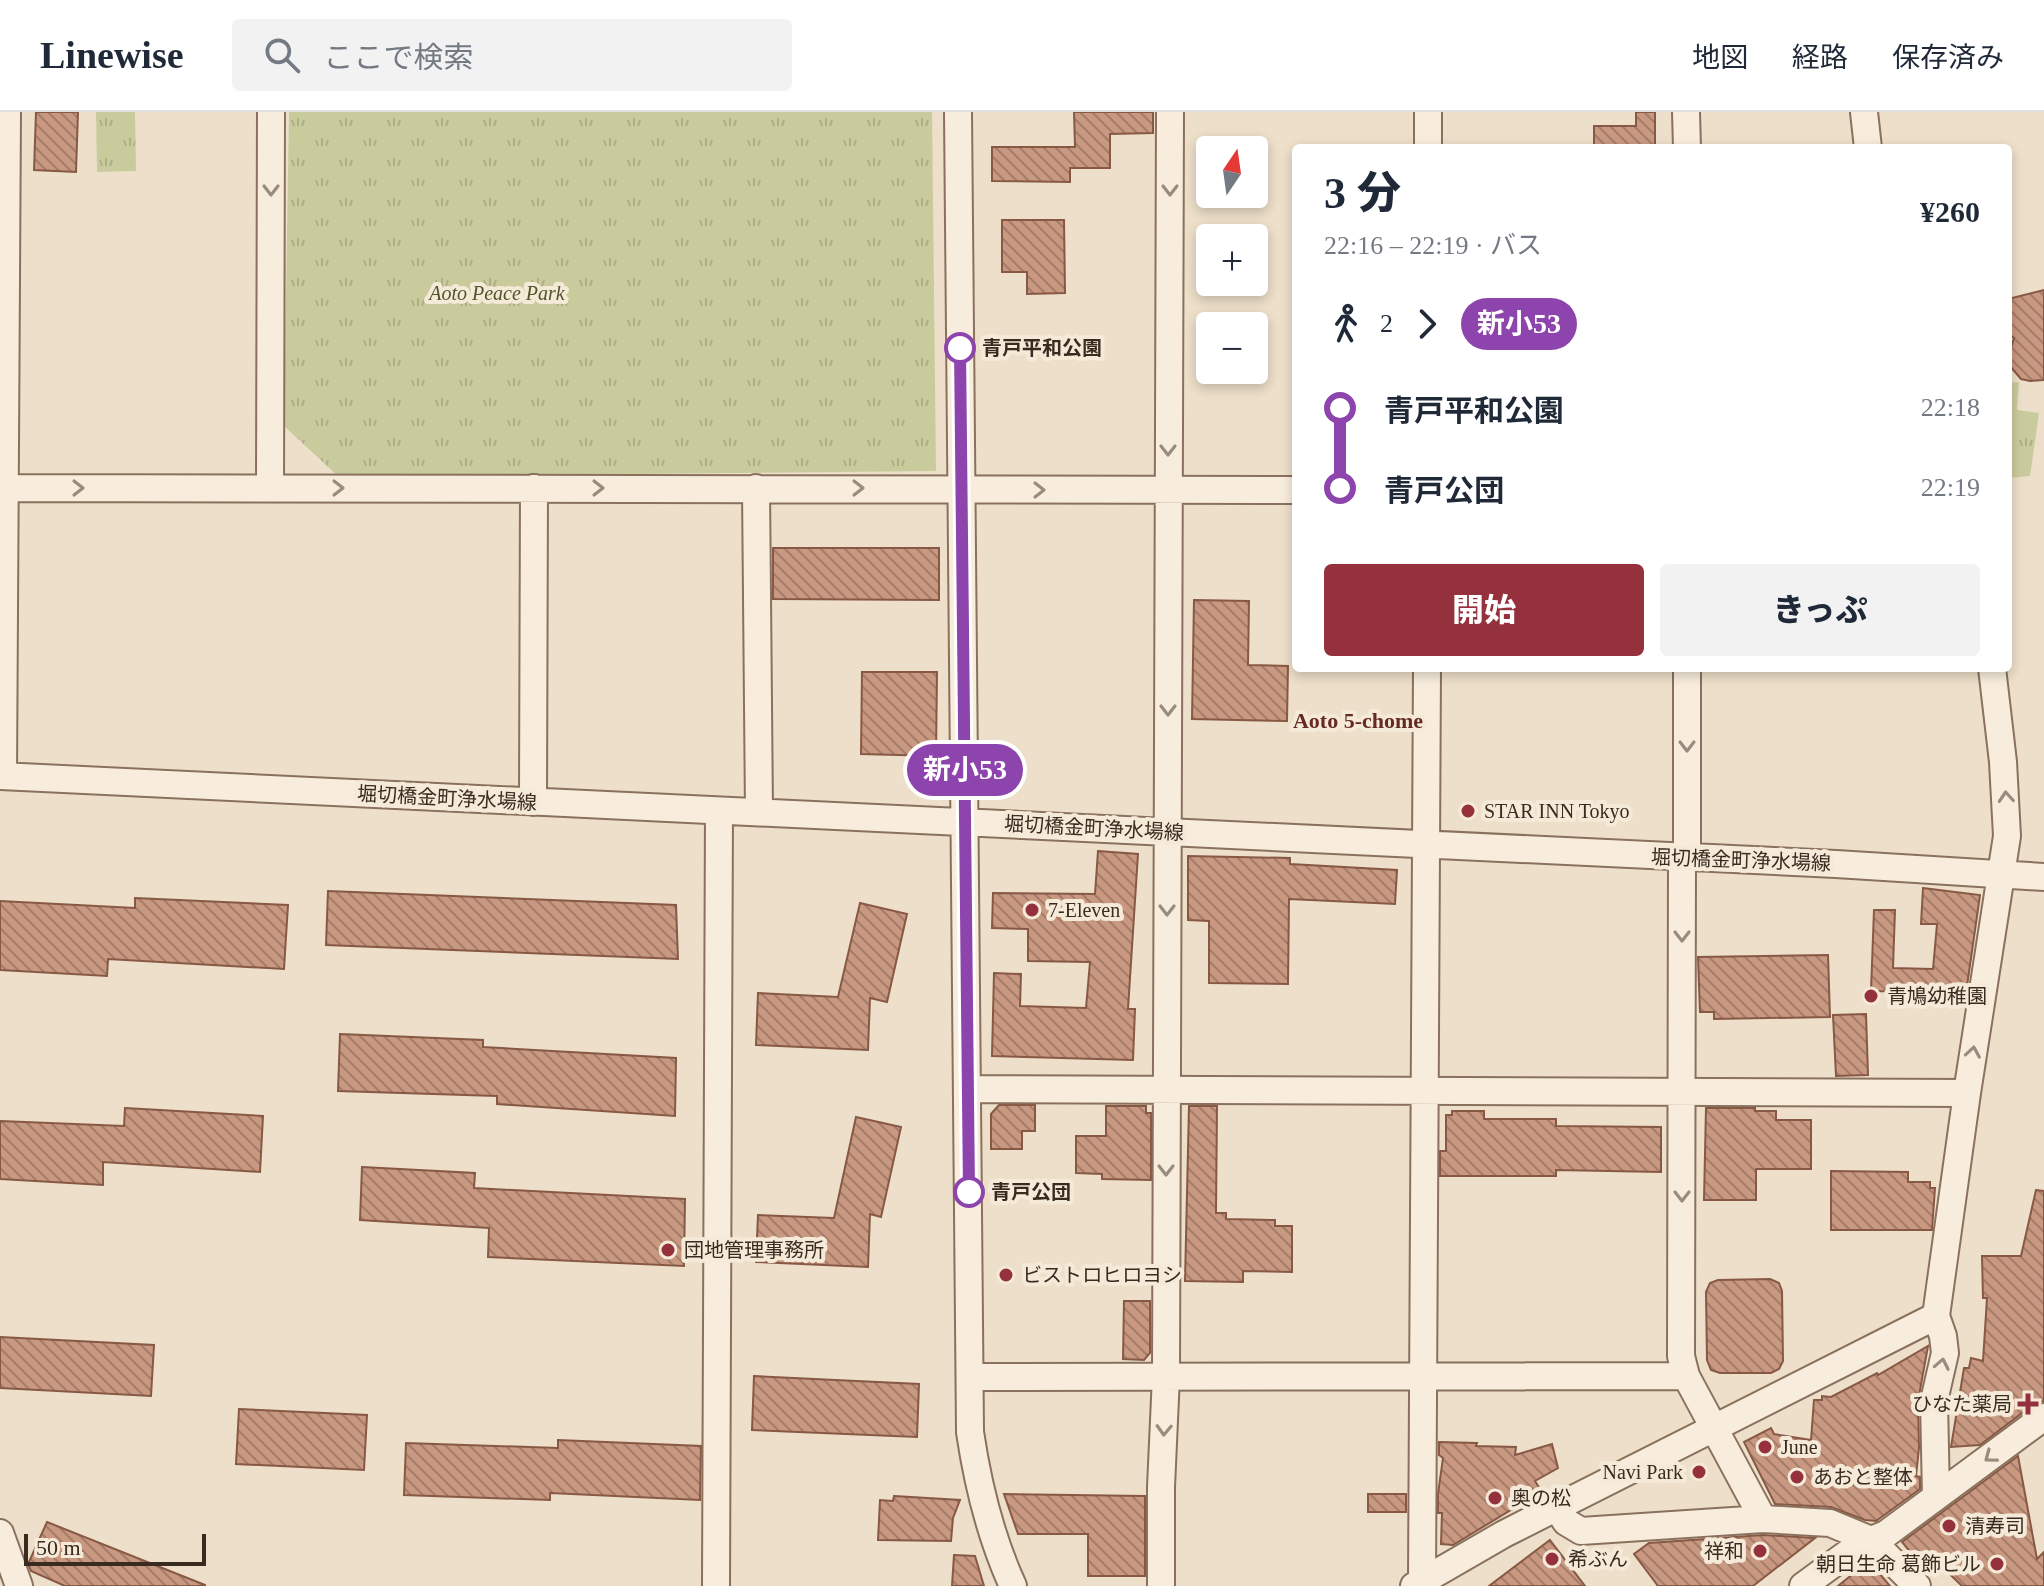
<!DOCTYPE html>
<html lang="ja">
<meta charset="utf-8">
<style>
:root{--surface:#fff;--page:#f2f2f3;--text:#1f2937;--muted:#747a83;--line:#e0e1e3;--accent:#95313c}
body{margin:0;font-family:"Times New Roman","Noto Sans JP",serif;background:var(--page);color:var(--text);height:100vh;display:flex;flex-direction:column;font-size:30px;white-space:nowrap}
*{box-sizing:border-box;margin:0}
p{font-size:26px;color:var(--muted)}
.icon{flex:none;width:44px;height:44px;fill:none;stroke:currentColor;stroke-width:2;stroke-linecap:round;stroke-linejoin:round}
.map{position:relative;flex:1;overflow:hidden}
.panel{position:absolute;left:1292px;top:32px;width:720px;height:528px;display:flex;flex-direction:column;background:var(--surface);border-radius:8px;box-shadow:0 4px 12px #0003}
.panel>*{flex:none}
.badge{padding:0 16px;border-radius:26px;font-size:28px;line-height:52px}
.needle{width:52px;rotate:13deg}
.tools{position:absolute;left:1196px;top:24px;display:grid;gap:16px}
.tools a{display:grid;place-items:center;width:72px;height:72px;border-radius:8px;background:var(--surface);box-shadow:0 4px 12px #0003;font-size:40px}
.scale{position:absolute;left:24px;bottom:20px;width:182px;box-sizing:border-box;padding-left:8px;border:4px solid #3a2b21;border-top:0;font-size:22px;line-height:28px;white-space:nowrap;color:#3a2b21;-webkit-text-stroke:6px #f5ead8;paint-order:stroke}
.map>.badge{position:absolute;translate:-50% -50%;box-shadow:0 0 0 4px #fff}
.legs{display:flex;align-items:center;gap:12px;height:88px;padding:0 32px;font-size:26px}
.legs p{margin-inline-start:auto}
.headline{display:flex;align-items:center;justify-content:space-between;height:136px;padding:0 32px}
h1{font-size:44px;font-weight:800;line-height:60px}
.cta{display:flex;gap:16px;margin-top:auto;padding:16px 32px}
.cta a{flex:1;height:92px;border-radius:8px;background:var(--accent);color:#fff;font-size:32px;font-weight:800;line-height:92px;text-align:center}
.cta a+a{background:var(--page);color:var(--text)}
ul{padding:0 32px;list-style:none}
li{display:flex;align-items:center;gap:28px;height:80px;font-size:30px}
li i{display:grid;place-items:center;width:12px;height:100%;margin:0 10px;background:currentColor}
li i::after{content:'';width:20px;height:20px;margin:-10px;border:6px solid;border-radius:50%;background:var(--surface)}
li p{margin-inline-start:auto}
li:first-child i{background:linear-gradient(#0000 50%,currentColor 0)}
li:last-child i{background:linear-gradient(currentColor 50%,#0000 0)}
header{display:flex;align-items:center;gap:48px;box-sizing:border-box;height:112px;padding:0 40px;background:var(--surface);border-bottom:2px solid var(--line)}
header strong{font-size:38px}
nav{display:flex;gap:44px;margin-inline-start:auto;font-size:28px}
.search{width:560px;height:72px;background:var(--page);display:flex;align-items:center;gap:20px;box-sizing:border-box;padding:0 28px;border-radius:8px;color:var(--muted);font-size:30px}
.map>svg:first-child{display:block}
.park{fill:url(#park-tufts)}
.building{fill:url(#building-back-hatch);stroke:#875945;stroke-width:2}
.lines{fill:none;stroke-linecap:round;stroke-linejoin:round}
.minor-casing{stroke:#89715e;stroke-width:30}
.minor{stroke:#f8eddc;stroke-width:26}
.oneway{stroke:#998c7e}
.line-1-casing{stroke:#fff;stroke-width:18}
.line-1{stroke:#8e44ad;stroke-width:12}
.stop-1-dot{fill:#fff;stroke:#8e44ad;stroke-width:4}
.poi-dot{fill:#95313c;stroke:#f5ead8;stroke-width:3}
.labels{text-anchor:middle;stroke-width:8;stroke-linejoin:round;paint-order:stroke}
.park-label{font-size:20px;font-style:italic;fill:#4e5529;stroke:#f5ead8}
.stop-label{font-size:20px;font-weight:bold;fill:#3a2b21;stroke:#f5ead8;text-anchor:start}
.street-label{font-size:20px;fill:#3a2b21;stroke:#f5ead8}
.poi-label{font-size:20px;fill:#3a2b21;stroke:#f5ead8;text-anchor:start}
.neighbourhood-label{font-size:22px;font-weight:bold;fill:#652a23;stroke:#f5ead8}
</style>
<header>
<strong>Linewise</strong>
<div class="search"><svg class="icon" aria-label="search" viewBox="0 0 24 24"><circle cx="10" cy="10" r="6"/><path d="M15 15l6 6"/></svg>ここで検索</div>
<nav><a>地図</a><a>経路</a><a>保存済み</a></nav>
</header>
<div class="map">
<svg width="2044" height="1474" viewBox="0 0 2044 1474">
<defs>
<pattern id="park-tufts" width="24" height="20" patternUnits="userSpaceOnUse" patternTransform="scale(2)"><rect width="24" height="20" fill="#cacb9d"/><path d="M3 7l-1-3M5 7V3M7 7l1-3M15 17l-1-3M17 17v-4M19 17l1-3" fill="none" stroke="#aeae87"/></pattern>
<pattern id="building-back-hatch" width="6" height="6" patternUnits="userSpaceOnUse" patternTransform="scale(2)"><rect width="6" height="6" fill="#c99881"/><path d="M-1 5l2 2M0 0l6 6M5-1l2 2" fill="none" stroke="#a47c69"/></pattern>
</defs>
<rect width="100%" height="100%" fill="#eddfc9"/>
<!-- park -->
<path class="park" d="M96 0H135L136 59 97 60Z
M289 0H932L936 359 339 365 284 314Z
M2019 270 2017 298 2039 301 2030 364 2008 366V271Z"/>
<!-- building -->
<path class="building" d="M36 0H78L76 60 34 58Z
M1074 0H1153V21L1110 22V56H1070V70L992 69V35H1075Z
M1636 0H1655V36H1594V14H1636Z
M1002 108H1064L1065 181 1027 182V160H1002Z
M2044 178V268L2030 269 2021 267 2010 254 2009 242 2014 226 2008 223V187Z
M773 436H939V488L773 487Z
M1194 488 1249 489 1248 553 1288 554 1287 609 1192 607Z
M862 560H937L936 644 861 642Z
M1098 739 1138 742 1128 897H1135L1133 948 992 944 994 861 1021 862 1020 894 1086 896 1090 850 1028 849V817L992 816 993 781 1095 782Z
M1188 744 1290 746V752L1397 758 1395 792 1289 787 1288 872 1209 871V809L1188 808Z
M1923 776 1980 783 1966 881 1871 879 1874 798H1895L1893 856 1933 857 1937 812H1921Z
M328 779 676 793 678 847 326 833Z
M135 786 288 793 284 857 108 847 107 864 0 858V789L135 796Z
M860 791 907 802 887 890 870 886 868 938 756 933 758 881 838 885Z
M1828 843 1830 905 1714 907V900H1700L1698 845Z
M1866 902 1868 963 1836 964 1833 903Z
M340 922 483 928V935L676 946 675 1004 497 992V984L338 979Z
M999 993H1035V1019H1022V1037H991V1002Z
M1106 994H1146V1001H1151V1068L1102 1067V1062L1076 1061V1024H1106Z
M1189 994H1217L1216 1101H1226V1107L1275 1108V1114H1292V1160L1243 1159V1170L1185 1169Z
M125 996 263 1004 260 1060 103 1050V1073L0 1067V1009L124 1014Z
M1706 996H1755V999H1776V1008H1811V1057H1756V1088H1704Z
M1452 999H1484V1007H1556V1014L1661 1015V1060L1556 1058V1064H1440V1039H1446V1003H1452Z
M856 1005 901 1015 881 1105 870 1102 868 1155 756 1150 758 1103 834 1106Z
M362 1055 475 1061 474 1076 685 1087 684 1154 488 1145 489 1116 360 1108Z
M1831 1059 1908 1060V1070H1930V1076H1935L1932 1118H1831Z
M2036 1078 2044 1079V1289L2034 1292 1980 1333 1951 1335 1964 1256H1969L1971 1246 1983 1249 1987 1186H1983L1982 1144H2021Z
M1770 1167 1779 1171 1782 1179 1783 1249 1779 1257 1771 1261H1720L1711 1258 1707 1248 1706 1180 1710 1171 1718 1168Z
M1124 1189H1150V1241L1144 1248 1123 1247Z
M0 1225 154 1233 151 1284 0 1276Z
M1928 1234 1918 1289 1919 1336 1916 1364 1920 1365V1377L1876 1409 1865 1408 1831 1395 1775 1392 1744 1330 1771 1316 1774 1322 1811 1328 1814 1288H1822V1284L1831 1285 1877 1261 1878 1263Z
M754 1264 919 1272 917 1325 752 1318Z
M239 1297 367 1303 364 1358 236 1352Z
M558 1328 701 1334 700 1388 550 1381V1388L404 1383 406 1331 558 1336Z
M1439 1330 1477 1331 1476 1334 1516 1335 1515 1343 1552 1332 1558 1356 1535 1369 1544 1383 1511 1398 1453 1433 1441 1432 1442 1401H1438V1382L1443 1346 1439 1343Z
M2018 1344 2037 1447 2044 1440V1474H1962L1935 1448 1925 1458 1902 1430Z
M1004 1382 1145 1384V1464H1088V1422H1018Z
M1368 1382H1406V1400H1368Z
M894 1384 960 1388 953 1406 951 1429 878 1428 880 1388 893 1389Z
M47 1410 205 1473V1474H65L31 1459 28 1452Z
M1763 1423 1815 1426 1753 1474H1658L1634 1442 1649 1431Z
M1550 1428 1585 1474H1489Z
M954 1443 975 1444 984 1474H952Z
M1869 1449 1890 1474H1838Z"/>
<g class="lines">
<defs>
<path id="minor" d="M958 0 970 1320C978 1374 990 1424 1013 1474
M1428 0V36
M1686 0 1687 36
M1864 0 1868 36
M0 376 1296 378
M270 376 271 0
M756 376 759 700
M0 664 1836 752 2044 765
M3 664 7 0
M533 690 534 376
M1682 746 1681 1244 1686 1264 1763 1407
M1687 746V556
M968 977 1967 981
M970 1265 1686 1264
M1936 1385 1934 1289 1945 1241 1943 1224 1936 1204 1967 981 2007 724 2003 650 1992 556
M1557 1396 1566 1410 1581 1419 1763 1407 1830 1411 1871 1428 1917 1474
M0 1421 19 1474
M1422 1468 1427 556
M716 1474 719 699
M1161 1474V1375L1166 1264 1170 0
M1414 1474 1504 1422 1936 1204
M1803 1474 1859 1433 1886 1422 2044 1305"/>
</defs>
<!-- minor casing -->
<use href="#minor" class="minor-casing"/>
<!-- minor -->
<use href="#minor" class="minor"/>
</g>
<!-- one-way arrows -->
<defs><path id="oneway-chevron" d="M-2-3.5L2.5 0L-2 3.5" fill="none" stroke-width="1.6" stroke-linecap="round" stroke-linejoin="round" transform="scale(2)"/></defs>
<g class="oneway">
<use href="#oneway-chevron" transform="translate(271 78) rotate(90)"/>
<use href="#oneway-chevron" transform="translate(1170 78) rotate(90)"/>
<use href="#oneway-chevron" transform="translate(1168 338) rotate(90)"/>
<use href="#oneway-chevron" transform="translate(78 376)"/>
<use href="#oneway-chevron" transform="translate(338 376)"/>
<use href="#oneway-chevron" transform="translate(598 376)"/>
<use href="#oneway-chevron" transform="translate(858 376)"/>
<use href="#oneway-chevron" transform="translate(1039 378)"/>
<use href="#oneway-chevron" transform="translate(1168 598) rotate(90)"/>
<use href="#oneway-chevron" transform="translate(1687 634) rotate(90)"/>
<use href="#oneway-chevron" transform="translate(2006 685) rotate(-94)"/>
<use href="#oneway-chevron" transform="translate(1167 798) rotate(90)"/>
<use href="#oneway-chevron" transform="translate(1682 824) rotate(90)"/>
<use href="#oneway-chevron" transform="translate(1973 940) rotate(-81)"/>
<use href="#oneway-chevron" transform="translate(1166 1058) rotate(90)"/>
<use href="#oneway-chevron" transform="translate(1682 1084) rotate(90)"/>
<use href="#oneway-chevron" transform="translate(1942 1252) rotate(-79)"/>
<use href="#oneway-chevron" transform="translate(1164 1318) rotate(92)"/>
<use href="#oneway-chevron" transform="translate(1990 1345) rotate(143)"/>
</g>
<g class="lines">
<defs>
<path id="line-1" d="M960 236 969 1080"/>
</defs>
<!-- line-1 casing -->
<use href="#line-1" class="line-1-casing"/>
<!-- line-1 -->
<use href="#line-1" class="line-1"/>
</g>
<!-- markers -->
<g class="stop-1-dot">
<circle cx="960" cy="236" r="14"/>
<circle cx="969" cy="1080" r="14"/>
</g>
<g class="poi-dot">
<circle cx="1468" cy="699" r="8"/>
<circle cx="1032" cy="798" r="8"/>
<circle cx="1871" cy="884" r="8"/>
<circle cx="668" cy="1138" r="8"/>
<circle cx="1006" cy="1163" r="8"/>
<path d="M2024 1280h8v8h8v8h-8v8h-8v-8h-8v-8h8z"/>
<circle cx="1765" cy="1335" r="8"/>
<circle cx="1699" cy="1360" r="8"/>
<circle cx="1797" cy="1365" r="8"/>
<circle cx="1495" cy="1386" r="8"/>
<circle cx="1949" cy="1414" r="8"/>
<circle cx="1760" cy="1439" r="8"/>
<circle cx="1552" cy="1447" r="8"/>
<circle cx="1997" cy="1452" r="8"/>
</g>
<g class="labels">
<!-- park labels -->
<g class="park-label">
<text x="497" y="188">Aoto Peace Park</text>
</g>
<!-- stop labels -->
<g class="stop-label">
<text x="982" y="243">青戸平和公園</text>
<text x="991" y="1087">青戸公団</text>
</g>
<!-- street labels -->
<g class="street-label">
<text transform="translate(447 686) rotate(3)" y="7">堀切橋金町浄水場線</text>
<text transform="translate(1094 716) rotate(3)" y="7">堀切橋金町浄水場線</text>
<text transform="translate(1741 748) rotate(2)" y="7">堀切橋金町浄水場線</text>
</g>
<!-- poi labels -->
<g class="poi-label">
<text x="1484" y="706">STAR INN Tokyo</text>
<text x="1048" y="805">7-Eleven</text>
<text x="1887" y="891">青鳩幼稚園</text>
<text x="684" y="1145">団地管理事務所</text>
<text x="1022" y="1170">ビストロヒロヨシ</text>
<text x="2012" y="1299" text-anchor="end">ひなた薬局</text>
<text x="1781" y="1342">June</text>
<text x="1683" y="1367" text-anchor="end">Navi Park</text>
<text x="1813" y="1372">あおと整体</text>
<text x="1511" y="1393">奥の松</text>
<text x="1965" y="1421">清寿司</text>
<text x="1744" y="1446" text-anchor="end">祥和</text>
<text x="1568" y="1454">希ぶん</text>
<text x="1981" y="1459" text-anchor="end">朝日生命 葛飾ビル</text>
</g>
<!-- neighbourhood labels -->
<g class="neighbourhood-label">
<text x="1358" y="616">Aoto 5-chome</text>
</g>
</g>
</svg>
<div class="tools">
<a><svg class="needle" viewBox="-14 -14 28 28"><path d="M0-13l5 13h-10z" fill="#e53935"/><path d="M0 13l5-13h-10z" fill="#747a83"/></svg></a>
<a>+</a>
<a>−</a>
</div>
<div class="scale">50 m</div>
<b class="badge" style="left:965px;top:658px;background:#8e44ad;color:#fff">新小53</b>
<section class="panel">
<div class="headline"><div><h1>3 分</h1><p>22:16 – 22:19 · バス</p></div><b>¥260</b></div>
<div class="legs"><svg class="icon" aria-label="walk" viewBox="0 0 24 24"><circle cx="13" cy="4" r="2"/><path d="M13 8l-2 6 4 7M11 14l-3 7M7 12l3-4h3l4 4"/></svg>2<svg class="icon" aria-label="forward" viewBox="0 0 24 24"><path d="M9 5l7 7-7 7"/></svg><b class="badge" style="background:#8e44ad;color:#fff">新小53</b></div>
<ul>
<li><i style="color:#8e44ad"></i><b>青戸平和公園</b><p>22:18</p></li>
<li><i style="color:#8e44ad"></i><b>青戸公団</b><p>22:19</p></li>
</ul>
<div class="cta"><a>開始</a><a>きっぷ</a></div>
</section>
</div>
